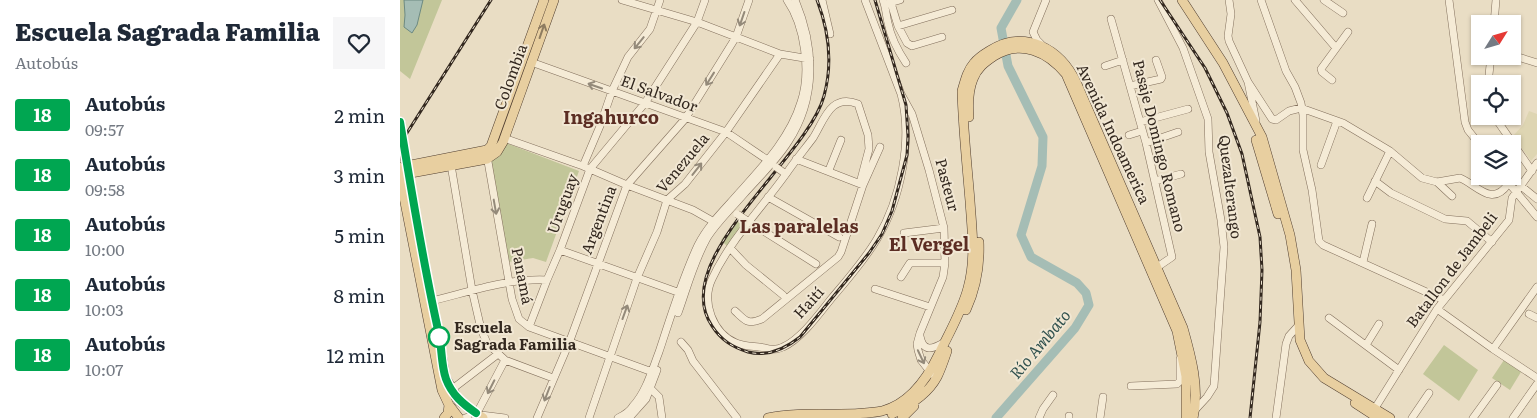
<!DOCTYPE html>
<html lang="es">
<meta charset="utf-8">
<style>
:root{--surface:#fff;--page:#f6f6f7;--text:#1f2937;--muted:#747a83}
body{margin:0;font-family:Literata,serif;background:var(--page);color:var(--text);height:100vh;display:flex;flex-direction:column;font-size:19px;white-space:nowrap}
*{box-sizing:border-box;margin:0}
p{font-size:16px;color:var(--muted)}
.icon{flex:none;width:28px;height:28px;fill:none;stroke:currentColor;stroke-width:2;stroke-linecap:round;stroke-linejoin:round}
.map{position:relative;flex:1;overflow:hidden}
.drawer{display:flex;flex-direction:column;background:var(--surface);width:400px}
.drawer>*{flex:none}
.badge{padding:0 10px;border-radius:4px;font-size:18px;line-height:32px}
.needle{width:32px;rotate:53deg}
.fabs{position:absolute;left:1071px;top:15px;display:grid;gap:10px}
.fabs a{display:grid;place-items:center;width:50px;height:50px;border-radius:0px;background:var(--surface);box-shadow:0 1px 4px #0004;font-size:25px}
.map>.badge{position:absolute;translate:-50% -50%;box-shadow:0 0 0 2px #fff}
.round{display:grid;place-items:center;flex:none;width:52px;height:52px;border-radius:0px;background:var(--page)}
.summary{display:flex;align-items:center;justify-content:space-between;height:85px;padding:0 15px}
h1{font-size:24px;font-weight:800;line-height:38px}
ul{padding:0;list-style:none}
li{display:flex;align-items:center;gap:15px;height:60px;padding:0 15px}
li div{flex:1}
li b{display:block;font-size:19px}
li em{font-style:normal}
li .badge{min-width:55px;font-weight:700;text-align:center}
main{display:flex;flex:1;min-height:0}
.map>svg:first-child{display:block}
.farmland{fill:#ded5b2}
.green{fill:#c2c699}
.water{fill:#a5bdb5;stroke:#6d8a82}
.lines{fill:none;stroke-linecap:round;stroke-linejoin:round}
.river{stroke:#a5bdb5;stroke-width:9}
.minor-casing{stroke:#826f5c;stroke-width:8}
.major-casing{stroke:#503e30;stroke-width:10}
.minor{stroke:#f5ebd6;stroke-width:7}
.major{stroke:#e8cfa0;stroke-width:9}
.rail-casing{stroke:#33281f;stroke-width:3}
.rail{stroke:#f1e7d3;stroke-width:1;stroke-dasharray:4;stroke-linecap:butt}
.minor-bridge-casing{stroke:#826f5c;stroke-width:8;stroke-linecap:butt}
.major-bridge-casing{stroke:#503e30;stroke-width:10;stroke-linecap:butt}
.minor-bridge{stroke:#f5ebd6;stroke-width:7}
.major-bridge{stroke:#e8cfa0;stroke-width:9}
.oneway{stroke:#948a7a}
.oneway2{stroke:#8e7c60}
.line-casing{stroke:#fff;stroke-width:11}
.line{stroke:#00a651;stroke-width:8}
.stop-dot{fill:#fff;stroke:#00a651;stroke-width:2.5}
.labels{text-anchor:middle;stroke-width:4;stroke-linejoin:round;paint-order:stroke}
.street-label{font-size:15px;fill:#33281f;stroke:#f1e7d3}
.stop-label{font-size:15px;font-weight:bold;fill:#33281f;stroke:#f1e7d3;text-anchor:start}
.water-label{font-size:16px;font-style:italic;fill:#30514e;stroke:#f1e7d3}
.quarter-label{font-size:18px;font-weight:bold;fill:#5b2d23;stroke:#f1e7d3}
</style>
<main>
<section class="drawer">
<div class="summary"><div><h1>Escuela Sagrada Familia</h1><p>Autobús</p></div><a class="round"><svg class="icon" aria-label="heart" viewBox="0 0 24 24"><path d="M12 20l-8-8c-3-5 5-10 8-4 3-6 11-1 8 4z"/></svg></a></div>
<ul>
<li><span class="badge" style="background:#00a651;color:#fff">18</span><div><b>Autobús</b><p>09:57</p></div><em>2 min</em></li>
<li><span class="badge" style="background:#00a651;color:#fff">18</span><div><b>Autobús</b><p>09:58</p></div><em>3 min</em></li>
<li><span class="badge" style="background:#00a651;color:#fff">18</span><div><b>Autobús</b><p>10:00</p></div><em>5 min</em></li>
<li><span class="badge" style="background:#00a651;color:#fff">18</span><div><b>Autobús</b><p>10:03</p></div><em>8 min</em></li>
<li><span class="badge" style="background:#00a651;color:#fff">18</span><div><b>Autobús</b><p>10:07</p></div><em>12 min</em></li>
</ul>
</section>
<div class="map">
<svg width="1137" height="418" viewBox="0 0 1137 418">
<rect width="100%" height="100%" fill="#e9ddc4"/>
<!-- farmland -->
<path class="farmland" d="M1129 111 1137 114V154L1131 161 1113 136 1123 125Z"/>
<!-- green -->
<path class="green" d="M0 0H42L10 79 0 71Z
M106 143 179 171 146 262 133 258 108 262 89 162 100 156Z
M338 219 344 222 327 246 321 240Z
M1044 345 1078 370 1059 401 1023 374Z
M1104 360 1121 372 1110 390 1092 378Z"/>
<!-- water -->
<path class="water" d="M4 0H23L17 25 12 33 4 27 5 15Z"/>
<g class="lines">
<!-- river -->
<path class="river" d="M596 418 675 328 689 305 686 293 677 283 631 257 621 235 642 166 643 137 608 66 601 28 617 0"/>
<defs>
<path id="minor" d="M222 0 297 22 380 54 410 59
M422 0 430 34
M465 0 501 94 512 114 529 170 544 228 545 263 543 277 520 333 517 344 518 350 521 360 532 374
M483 0C486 8 486 15 488 23 491 38 498 51 506 63
M758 0 783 48 808 119 809 152 821 220 824 247 814 386 807 397 795 410
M829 0 831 14 828 36 829 41 848 82 856 121
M861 0 886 71 895 87 901 103 903 115V150L912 190 919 241 923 245 1044 300
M895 0 936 48
M924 0 943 13
M1049 0 1065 122 1068 130 1080 145
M491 3 498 26 552 10
M486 4 500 0
M711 19 746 143 772 257 753 270
M1094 24 1096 0
M498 26 507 43 512 46 542 37
M642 45 637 40 633 32 646 0
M1112 55 1137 63
M131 62 326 132 369 161
M705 66 723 60
M932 80 922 72 921 69 948 32
M848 82 872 119 876 120 889 111 901 108 943 123 990 151 1022 178 1037 182 1060 178C1076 184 1092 208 1108 184
M1088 84 1091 56
M730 86 761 79 762 77 756 60
M1094 116 1132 171
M740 122 788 109
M729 135 742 131
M104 138 183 166 227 185 293 210 316 223
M746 143 778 132
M87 156 112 299 119 319 129 327 255 373
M396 159 463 185
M51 165 72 290 81 329 87 343 105 360 153 378
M921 165 937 121
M183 166 200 126 212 91 228 57 250 29 260 0
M429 170 441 140
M1103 176 1137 217
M755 181 781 174
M975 181 991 193 1045 219 1067 221 1092 242
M1037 182 1052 196
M460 183 469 149 468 135 458 104C430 93 424 121 413 138 404 150 394 162 386 174 361 209 330 240 312 279 301 302 313 333 336 343 346 347 355 346 365 348 372 350 377 350 383 347 401 339 419 314 431 299 447 280 464 261 477 239 501 199 513 139 501 94
M1121 186 1137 199
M368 197 439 237
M967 198 990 151
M346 220 416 264
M504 233 544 228
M330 248 346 265 383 295
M160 250 283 294
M963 262 972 224
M501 277 510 263H545
M475 289 530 307
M27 302C66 293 106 278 147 280
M1037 309 1093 349 1137 378
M335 311C346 321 347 325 362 319L438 257 441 252 463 185 480 147
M278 313C287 288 294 261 307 238 317 222 332 208 344 194 359 177 376 161 388 142 417 98 415 47 395 0
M1129 314 1137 318
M929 318 999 370
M129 327 147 280 160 250 190 169 245 103 297 22 305 0
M520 336C523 353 533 349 545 342
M281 342 288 350 293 361 337 418
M966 345 979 324
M1093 349 1137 287
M731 386 777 384 780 381V359
M250 388 259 397 262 418
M51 390 98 354
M77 413 105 360
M972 413 1037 309 1109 220 1112 198 1137 163
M81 415 105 418
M65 418 68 417
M137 418 169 343 227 185 285 119 336 37 349 0
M189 418 237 278 257 232 267 200 285 184 326 132 380 54
M218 418C224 415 230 411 233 406 246 392 252 370 259 352 271 316 282 279 298 245 306 229 318 216 330 203 357 172 389 142 401 102 411 72 405 26 387 0
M229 418 246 399 257 370
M639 418 643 409 653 395
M669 418V416
M700 418 703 397
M876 418 886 344 889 336 898 326
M1012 418 1029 393
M1073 418 1097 385
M1113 418 1137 384"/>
<path id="major" d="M782 0 823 63 862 137 890 235 896 270 900 340 909 361 924 378 990 418
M569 117C568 104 568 91 573 79 577 68 585 62 594 56 621 39 648 52 666 74L777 331 786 376V418
M0 122 1 130
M856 140 878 214
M6 163 31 301 39 337 45 377 59 401 83 418
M0 167 87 150 91 146 144 0
M0 175 87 159 97 152 103 142 154 0
M0 177 42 390 49 405 59 418
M566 310C576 288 580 266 579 242
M955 403 978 418
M492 414C509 406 528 394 537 377 541 369 544 360 547 351
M44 418 48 413 49 405
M368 418C405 410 447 418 482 411 510 404 527 379 539 354 549 333 562 311 568 288 576 259 572 231 570 201 567 164 563 128 562 91 565 81 567 71 574 63 578 58 584 54 589 51 625 28 661 49 677 84L783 328C791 356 800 389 793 418
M502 418 514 406"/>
</defs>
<!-- minor casing -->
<use href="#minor" class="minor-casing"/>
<!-- major casing -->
<use href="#major" class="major-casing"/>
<!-- minor -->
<use href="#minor" class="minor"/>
<!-- major -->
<use href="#major" class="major"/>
<defs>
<path id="rail" d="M417 0C429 31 433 63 424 96 407 159 267 260 312 326 321 340 332 347 348 352 367 357 385 349 400 337L469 253 482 234 492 211 507 155 508 136 506 105 475 0
M760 0 805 68 827 113 842 154 860 237 862 270 860 322 850 418
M0 144 91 0"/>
</defs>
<!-- rail casing -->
<use href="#rail" class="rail-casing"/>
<!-- rail -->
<use href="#rail" class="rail"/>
<defs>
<path id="minor-bridge" d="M376 167 383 172
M337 214 346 220"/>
<path id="major-bridge" d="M1 130 6 163"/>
</defs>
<!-- minor-bridge casing -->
<use href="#minor-bridge" class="minor-bridge-casing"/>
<!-- major-bridge casing -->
<use href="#major-bridge" class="major-bridge-casing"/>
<!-- minor-bridge -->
<use href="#minor-bridge" class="minor-bridge"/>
<!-- major-bridge -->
<use href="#major-bridge" class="major-bridge"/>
</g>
<!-- one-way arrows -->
<defs><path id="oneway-shaft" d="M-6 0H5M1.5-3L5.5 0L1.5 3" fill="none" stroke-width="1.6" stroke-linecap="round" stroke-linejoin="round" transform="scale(1.25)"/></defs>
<g class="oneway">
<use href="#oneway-shaft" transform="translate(342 19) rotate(109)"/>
<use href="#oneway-shaft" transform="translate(239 43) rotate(129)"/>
<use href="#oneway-shaft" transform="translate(310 79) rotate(122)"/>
<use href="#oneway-shaft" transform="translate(195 86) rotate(-161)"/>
<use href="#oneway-shaft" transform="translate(297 169) rotate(-52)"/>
<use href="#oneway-shaft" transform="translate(95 207) rotate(80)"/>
<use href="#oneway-shaft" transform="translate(225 312) rotate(-70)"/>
<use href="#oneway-shaft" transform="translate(521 357) rotate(65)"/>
<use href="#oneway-shaft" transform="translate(91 387) rotate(117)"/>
<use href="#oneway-shaft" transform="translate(147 394) rotate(111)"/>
</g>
<use class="oneway2" href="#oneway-shaft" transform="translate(142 31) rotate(-71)"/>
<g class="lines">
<defs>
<path id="line" d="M0 122C12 193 23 264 39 334 42 348 41 365 46 379 52 395 63 404 76 413"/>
</defs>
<!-- line casing -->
<use href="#line" class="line-casing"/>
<!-- line -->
<use href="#line" class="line"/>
</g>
<!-- markers -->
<circle class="stop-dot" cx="39" cy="337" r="10"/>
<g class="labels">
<!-- street labels -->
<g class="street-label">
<text transform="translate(111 77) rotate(-70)" y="5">Colombia</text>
<text transform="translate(259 94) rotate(20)" y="5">El Salvador</text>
<text transform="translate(713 134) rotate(65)" y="5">Avenida Indoamerica</text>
<text transform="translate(759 146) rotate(76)" y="5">Pasaje Domingo Romano</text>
<text transform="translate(283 163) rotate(-50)" y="5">Venezuela</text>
<text transform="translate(547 185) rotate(75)" y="5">Pasteur</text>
<text transform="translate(830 187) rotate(83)" y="5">Quezalterango</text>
<text transform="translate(163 204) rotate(-70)" y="5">Uruguay</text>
<text transform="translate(199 220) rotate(-69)" y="5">Argentina</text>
<text transform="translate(1052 270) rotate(-53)" y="5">Batallon de Jambeli</text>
<text transform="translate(122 276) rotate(79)" y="5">Panamá</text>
<text transform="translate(409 303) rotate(-48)" y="5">Haití</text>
</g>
<!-- stop labels -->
<g class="stop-label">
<text x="54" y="333">Escuela<tspan x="54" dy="17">Sagrada Familia</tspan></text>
</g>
<!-- water labels -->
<g class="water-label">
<text transform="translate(640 344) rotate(-50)" y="6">Río Ambato</text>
</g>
<!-- quarter labels -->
<g class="quarter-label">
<text x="211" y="124">Ingahurco</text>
<text x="399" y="233">Las paralelas</text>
<text x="529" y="251">El Vergel</text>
</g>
</g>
</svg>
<div class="fabs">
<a><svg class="needle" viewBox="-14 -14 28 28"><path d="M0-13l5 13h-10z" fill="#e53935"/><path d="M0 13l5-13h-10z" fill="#747a83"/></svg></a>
<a><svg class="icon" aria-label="locate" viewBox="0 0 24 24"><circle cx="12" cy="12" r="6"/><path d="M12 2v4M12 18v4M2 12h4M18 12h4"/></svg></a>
<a><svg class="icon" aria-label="layers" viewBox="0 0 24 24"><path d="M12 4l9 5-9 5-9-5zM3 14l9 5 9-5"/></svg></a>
</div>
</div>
</main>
